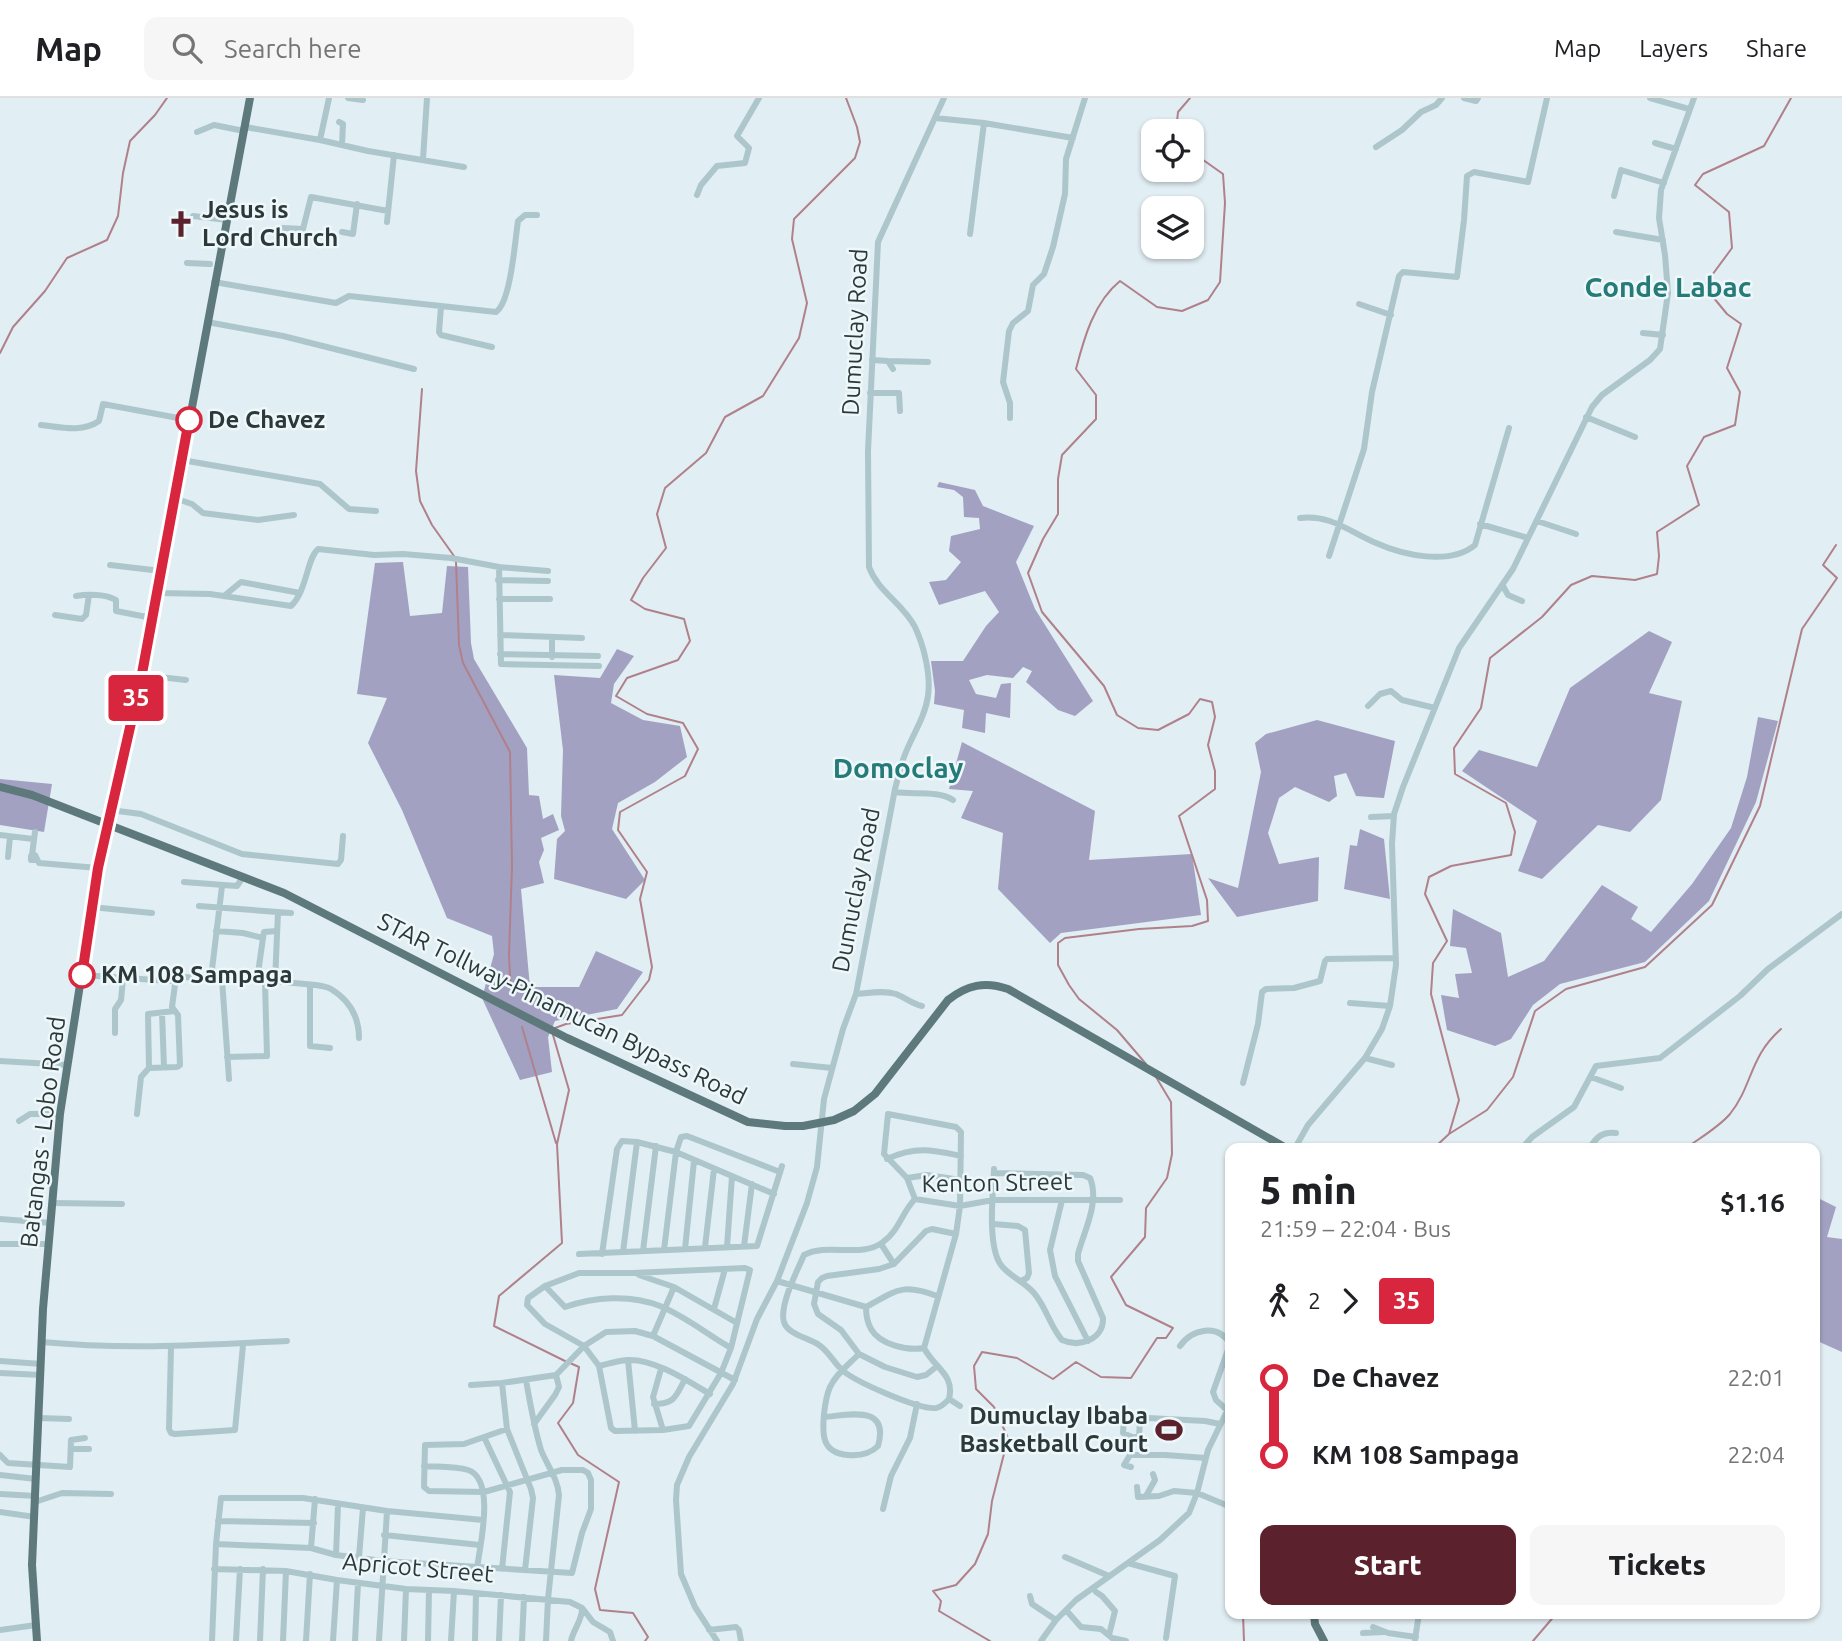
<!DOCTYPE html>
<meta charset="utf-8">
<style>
:root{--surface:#fff;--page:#f6f6f6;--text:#202124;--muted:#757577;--line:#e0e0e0;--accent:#5b212d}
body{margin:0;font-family:Ubuntu,sans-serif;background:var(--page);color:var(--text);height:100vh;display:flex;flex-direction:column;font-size:26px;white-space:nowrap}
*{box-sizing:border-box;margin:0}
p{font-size:23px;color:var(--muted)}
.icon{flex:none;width:38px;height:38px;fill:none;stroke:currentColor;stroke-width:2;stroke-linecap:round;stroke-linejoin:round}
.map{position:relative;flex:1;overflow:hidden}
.side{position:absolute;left:1225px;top:1045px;width:595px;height:476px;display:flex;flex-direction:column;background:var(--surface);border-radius:14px;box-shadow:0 2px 5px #0004}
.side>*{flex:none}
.badge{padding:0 14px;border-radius:5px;font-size:24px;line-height:46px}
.tools{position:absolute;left:1141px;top:21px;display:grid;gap:14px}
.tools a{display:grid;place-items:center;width:63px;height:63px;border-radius:14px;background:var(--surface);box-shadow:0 2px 5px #0004;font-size:35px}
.map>.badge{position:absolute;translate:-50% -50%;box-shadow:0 0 0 4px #fff}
.legs{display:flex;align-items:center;gap:10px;height:77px;padding:0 35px;font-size:23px}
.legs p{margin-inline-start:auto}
.headline{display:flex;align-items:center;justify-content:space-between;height:119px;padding:0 35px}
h1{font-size:38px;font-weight:800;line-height:52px}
.cta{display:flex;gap:14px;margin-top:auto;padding:14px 35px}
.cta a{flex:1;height:80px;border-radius:14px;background:var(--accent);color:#fff;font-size:28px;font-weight:800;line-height:80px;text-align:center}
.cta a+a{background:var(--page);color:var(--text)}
ul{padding:0 35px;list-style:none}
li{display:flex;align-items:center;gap:24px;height:77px;font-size:26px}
li i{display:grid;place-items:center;width:10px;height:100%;margin:0 9px;background:currentColor}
li i::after{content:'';width:18px;height:18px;margin:-9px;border:5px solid;border-radius:50%;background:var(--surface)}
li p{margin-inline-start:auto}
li:first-child i{background:linear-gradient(#0000 50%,currentColor 0)}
li:last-child i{background:linear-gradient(currentColor 50%,#0000 0)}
header{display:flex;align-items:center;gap:42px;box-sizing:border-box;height:98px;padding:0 35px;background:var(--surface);border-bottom:2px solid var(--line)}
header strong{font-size:33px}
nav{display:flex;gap:38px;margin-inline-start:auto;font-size:24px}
.search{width:490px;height:63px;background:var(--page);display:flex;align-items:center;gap:18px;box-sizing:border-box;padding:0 24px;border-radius:14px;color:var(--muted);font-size:26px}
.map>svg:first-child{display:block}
.green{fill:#a3a1c2}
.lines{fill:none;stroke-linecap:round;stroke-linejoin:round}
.stream{stroke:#b0808b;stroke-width:2}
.minor{stroke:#adc6cb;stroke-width:6}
.major{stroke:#5d797b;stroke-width:8}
.line-1-casing{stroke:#fff;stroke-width:16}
.line-1{stroke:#d7263d;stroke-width:10}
.stop-1-dot{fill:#fff;stroke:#d7263d;stroke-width:3.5}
.labels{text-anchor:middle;stroke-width:5;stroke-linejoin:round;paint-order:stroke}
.poi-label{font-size:24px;font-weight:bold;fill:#2b393a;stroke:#eef7fa;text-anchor:start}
.street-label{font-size:24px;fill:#2b393a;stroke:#eef7fa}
.stop-label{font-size:24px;font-weight:bold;fill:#2b393a;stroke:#eef7fa;text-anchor:start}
.quarter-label{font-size:28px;font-weight:bold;fill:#247b78;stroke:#eef7fa}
</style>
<header>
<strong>Map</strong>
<div class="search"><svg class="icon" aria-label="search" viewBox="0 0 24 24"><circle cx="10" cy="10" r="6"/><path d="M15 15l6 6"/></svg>Search here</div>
<nav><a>Map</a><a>Layers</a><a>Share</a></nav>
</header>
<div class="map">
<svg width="1842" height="1543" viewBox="0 0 1842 1543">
<rect width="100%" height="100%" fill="#e1eef3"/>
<!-- green -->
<path class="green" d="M939 384 975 392 983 408 1034 428 1016 464 1035 511 1093 603 1075 618 1058 612 1026 584 1032 573 1023 569 1013 580 987 577 969 582 976 596 996 600 1001 586 1011 585 1010 620 986 615 985 635 962 630 964 612 934 606 935 593 931 563H963L986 528 999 514 985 493 939 507 929 484 946 482 961 464 949 453 951 438 980 431 979 420 964 419 963 399 954 392 937 389Z
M403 464 410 518 442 515 447 468 468 469 471 545 474 561 527 650 529 697 539 698 543 721 553 716 559 732 541 740 544 752 539 764 544 785 521 791 530 889H579L596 853 643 874 617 911 555 923 548 939 552 974 520 982 482 900 494 856 492 838 447 820 402 712 368 645 387 600 357 596 375 465Z
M1649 533 1672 544 1649 595 1682 603 1661 702 1630 734 1598 727 1542 781 1518 773 1537 723 1462 673 1479 652 1537 669 1570 590Z
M617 551 634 558 614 586 611 605 643 622 680 628 687 659 655 684 618 705 612 731 645 782 626 801 554 781 557 741 565 733 561 718 563 652 554 577 600 580Z
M1758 619 1778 623 1756 704 1709 803 1645 864 1560 886 1533 907 1511 941 1495 948 1447 932 1441 897 1459 900 1455 876 1472 875 1466 850 1450 848 1453 811 1501 835 1508 879 1544 863 1602 787 1638 809 1631 821 1651 834 1692 786 1731 730 1747 679Z
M1317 622 1395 643 1384 700 1356 698 1346 675 1334 678 1337 698 1329 704 1295 689 1279 700 1268 735 1279 766 1319 759 1318 803 1237 819 1208 780 1238 790 1261 674 1255 645 1266 636Z
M962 644 1095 713 1089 762 1192 756 1201 817 1061 835 1050 845 998 791 1003 735 961 720 973 693 949 691Z
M0 681 52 686 44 734 0 727Z
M1360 731 1384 741 1390 801 1344 791 1350 747 1357 748Z
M1820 1101 1836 1109 1827 1139 1842 1141V1254L1815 1242V1106Z"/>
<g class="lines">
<!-- stream -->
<path class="stream" d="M1176 33 1178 14 1190 0
M0 255 13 229 45 193 67 160 107 142 118 118 123 75 130 43 155 17 167 0
M422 291 416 373 420 403 432 427 454 458
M456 464 459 547 463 565 510 654 512 768 509 857 511 897
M522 929 556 1045
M555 930 566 926 622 917 649 882 652 869 640 801 647 774 618 732 620 714 685 678 698 651 683 625 647 616 616 598 627 580 678 562 690 543 684 521 645 511 631 502 643 480 666 450 657 416 665 390 706 355 725 319 763 298 799 240 807 205 792 141 794 121 855 60 860 44 857 29 846 0
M553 937 569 992 557 1046 562 1145 499 1198 494 1228 565 1263
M1146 966 1117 932 1079 901 1069 887 1058 867V845L1065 840 1139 831 1192 828 1208 823 1207 802 1179 718 1215 691V673L1208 647 1215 619 1212 604 1200 601 1189 616 1158 632 1138 630 1117 617 1104 588 1042 514 1028 475 1043 441 1058 416V381L1062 357 1096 321V297L1076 271C1084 240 1094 204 1120 183L1157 209 1182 213 1208 202 1220 184 1225 105 1223 76 1192 54
M1449 1036 1487 1012 1513 979 1535 913 1566 891 1645 869 1712 807 1760 708 1802 531 1837 480 1823 467 1836 447
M1434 1050 1449 1036 1459 1002 1431 896 1433 865 1447 843 1425 796 1429 779 1451 768 1511 757 1515 734 1506 705 1455 676 1454 650 1481 610 1490 560 1542 519 1571 487 1592 478 1635 482 1657 476 1659 458 1657 434 1699 407 1687 368 1704 339 1735 327 1740 294 1727 270 1741 226 1727 216 1704 188 1732 150 1729 114 1695 87 1703 76 1764 48 1791 0
M1686 1050C1700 1040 1719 1029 1730 1016 1753 987 1749 959 1781 931
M570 1265 579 1269 573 1305 558 1325 578 1357 619 1384 595 1491 600 1512 633 1515 648 1539 645 1543
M1243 1516 1244 1543
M990 1543 939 1513 941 1503 933 1493 956 1487 975 1466 988 1436 992 1403 1008 1340 994 1309 976 1291 974 1268 982 1254 1017 1260 1053 1281 1076 1264 1101 1279 1131 1280 1157 1240H1166L1173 1230 1126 1207 1111 1179 1145 1139 1146 1110 1167 1080 1172 1056 1171 1004 1156 979
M1533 1543 1556 1516"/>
<!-- minor -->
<path class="minor" d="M348 0 363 2
M1464 0 1476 3 1478 0
M1650 0 1689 11
M935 20 984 25 1073 40
M339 24 343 26 342 47
M245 29 320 42 368 53 464 69
M197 34 214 27 244 33
M320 42 329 0
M1655 45 1676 51
M1376 49 1402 32 1421 14 1436 7 1442 0
M423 61 427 0
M697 97 701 87 717 68 745 65 749 50 737 38 759 0
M1614 98 1621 72 1664 85
M193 118 227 122
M387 124 394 57
M283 130 303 131 311 99 388 113
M342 134 353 136 357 106
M1616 134 1663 142
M970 136 984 25
M187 165 210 166
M214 184 336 205 349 198 496 214C511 204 515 142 518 123L525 117H537
M1359 206 1391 217
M441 209 439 234 441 237 492 249
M207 224 283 238 414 271
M1643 235 1663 237
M872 262 888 263 893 271
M888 263 928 264
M870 295H899L900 313
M1586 319 1635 339
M1010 320V305L1003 284 1009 233 1013 225 1028 213 1033 187 1044 176 1053 149 1065 96 1066 61 1085 0
M41 327C60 329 82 335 99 323L103 306 189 322
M182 362 320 386 349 411 376 413
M174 400 192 406 203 415 258 422 294 417
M1300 420C1330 416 1350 434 1376 445 1403 457 1450 468 1475 447L1509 330
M1537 423 1576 436
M1480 426 1528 440
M1329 458 1364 351 1372 294 1399 178 1403 174 1457 179 1464 122 1467 78 1474 74 1528 84 1547 0
M110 467 161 473
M499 469 501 566 599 568
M498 482 548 483
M1503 488 1508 497 1522 503
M157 495 210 496 291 508C307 493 307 460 318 451L374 457 403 456 451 460 499 469 548 473
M76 498C88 496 106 496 116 502V513L152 520
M224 498 241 484 300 495
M499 501H550
M55 517 82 521 86 517 89 497
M500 537 582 540
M500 556 598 558
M552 559V539
M142 577 186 582
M1368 608 1380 596 1391 593 1402 602 1435 610
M895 694C913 697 938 692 953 702
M110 712 141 716 242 756 338 766 341 762 343 738
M1371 719 1394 718
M0 737 33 741
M32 757 35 734
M8 759 10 739
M36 762H31V758L35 757 39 765 98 770
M184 784 237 788 243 779
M199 808 291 815
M91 809 152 815
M216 833 243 835 263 840 257 882
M263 840 264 834 277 833
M82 877 170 883 176 879C218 880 262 881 305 886 313 887 324 887 331 891 349 902 359 919 359 940
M211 880 222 788
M222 881 229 981
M275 884 278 814
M310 887V948L330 950
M856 896C869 895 884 892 896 896 906 900 912 906 922 908
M1350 905 1390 908
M162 915 164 969
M115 935V911L121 902 123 881
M227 959 267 958 265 884
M1365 960 1392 967
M0 963 68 967
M793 966 832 970
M149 970 148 916 174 913
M1591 979 1621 990
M1243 985 1258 926 1262 894 1266 891 1294 890 1320 883 1325 863 1327 861 1395 860
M137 1016 141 979 149 970 177 969 180 967 178 917 172 909 176 879
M19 1023 30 1016H60
M1295 1050 1308 1027 1365 960 1382 931 1390 908 1396 867 1392 746 1394 716 1403 689 1459 550 1513 471 1592 309 1602 297 1650 262 1660 251 1668 195 1665 157 1659 120 1661 92 1694 0
M1522 1050 1532 1039 1574 1009 1596 968 1660 960 1740 898 1768 871 1842 816
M1590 1050C1596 1039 1603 1033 1616 1035
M887 1061C916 1048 932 1052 961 1058
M994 1075 1083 1077 1090 1080C1100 1104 1084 1133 1078 1156V1163L1103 1220C1104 1241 1080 1250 1062 1242 1050 1228 1046 1209 1034 1195 1025 1184 1009 1178 1001 1167 987 1148 993 1095 994 1071
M907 1080 927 1077 961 1082
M915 1101 907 1080 884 1056 888 1016 956 1029 961 1034 960 1108 956 1136 924 1250C935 1271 955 1276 949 1301
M915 1101C902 1114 899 1133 883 1144 861 1161 828 1144 804 1157 797 1173 779 1208 784 1224 787 1236 809 1240 819 1247 828 1253 833 1263 841 1271 853 1283 919 1312 936 1310 942 1309 945 1305 949 1301
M915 1101 960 1108 993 1102H1120
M1062 1102 1050 1152 1055 1178 1088 1243
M52 1105 122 1106
M0 1121 51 1125
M993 1126 1018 1128 1025 1132 1029 1175 1027 1180 1021 1183
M0 1146H49
M881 1146 894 1166
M744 1148 752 1086
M705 1149 714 1071
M727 1149 732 1078
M685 1151 694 1063
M664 1152 676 1054 681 1039 687 1038 780 1074
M643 1153 656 1048
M623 1154 637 1044
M579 1156 757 1148 782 1068
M602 1156 617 1051 622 1043 637 1044 676 1054 774 1096
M745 1170 750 1172 731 1250 721 1275 689 1328 663 1332 615 1333 611 1330 599 1268 584 1248 545 1226 527 1207 528 1200 545 1188 579 1175H633Z
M639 1177 674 1189 737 1225
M777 1183 866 1209
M545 1188 565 1209C594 1199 630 1196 660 1208 685 1218 708 1237 731 1250
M866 1209C866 1216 867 1224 871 1231 880 1247 908 1253 924 1250
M866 1209C897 1192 902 1185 937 1198
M714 1211 725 1171
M653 1238 674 1189
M42 1244C126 1252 203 1247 287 1243
M1180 1248C1192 1231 1218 1225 1230 1246L1213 1294 1216 1302 1227 1312
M171 1249 169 1331 171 1335 175 1336 235 1332 243 1247
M628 1262 635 1333
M0 1263 41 1266
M599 1268C608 1266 617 1263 627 1262 653 1260 688 1283 710 1296
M936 1269 926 1277 917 1279 885 1269 859 1256 841 1232 818 1216 814 1206 818 1184 822 1180 827 1178 879 1171 894 1166 926 1133 932 1131 956 1136
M661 1271 653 1299 663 1332
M0 1275 41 1277
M526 1282C530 1305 534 1329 541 1352 547 1367 558 1381 559 1397L548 1501 546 1543
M502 1285 507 1331 531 1391 533 1400 525 1472
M471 1287 502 1285 556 1277 584 1248 606 1234 635 1233 653 1238 735 1282
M949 1301 960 1308
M654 1306C675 1306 676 1298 685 1281
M824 1319C849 1317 890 1306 878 1348 870 1356 860 1358 848 1357 822 1355 822 1337 824 1316 825 1307 826 1298 830 1289 836 1276 849 1266 859 1256
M1105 1319 1141 1324 1148 1320 1205 1323 1220 1326
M39 1320 69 1321
M1124 1321 1123 1335 1132 1339H1139L1140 1323
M534 1326 555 1297 559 1289 556 1277
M484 1339 510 1394 502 1471
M72 1351H89
M0 1357 8 1365 70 1369 71 1342 85 1340
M424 1368C438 1369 455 1368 468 1372 496 1381 480 1448 477 1470
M1131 1369 1124 1367 1130 1357H1165L1206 1360
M0 1377 36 1381
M1137 1389 1138 1399 1159 1398 1174 1393 1197 1395 1226 1407
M0 1396 36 1398
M1146 1398 1155 1382 1153 1376
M35 1404 62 1395 111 1396
M883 1411 891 1378 910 1340 917 1306
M0 1414 35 1419
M218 1423 314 1425
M384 1437 480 1447
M216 1446 311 1450 336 1457 383 1463 572 1475 582 1435 591 1411V1382L588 1375 583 1372H562L484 1394 429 1393 424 1389 425 1347 464 1346 507 1331
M311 1450 315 1401
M336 1457 338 1407
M359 1459 363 1410
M1065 1459 1109 1478
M1128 1465 1175 1478 1166 1540
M214 1471 286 1473 337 1482 406 1491 454 1493 570 1504 582 1510C583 1521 573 1532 571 1543
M1096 1494 1102 1498 1115 1513 1109 1537
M1030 1498 1032 1506 1056 1522
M583 1511 593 1524 610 1534 613 1543
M1066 1512 1081 1529 1101 1531 1112 1540 1126 1543
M1373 1529 1388 1535 1416 1539
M0 1532 36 1527
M709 1532 736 1529 739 1532 741 1543
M1363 1535 1384 1534
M1415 1541 1419 1516
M212 1543 216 1446 221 1400H303L387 1413 483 1422
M236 1543 240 1471
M260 1543 263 1471
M283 1543 286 1473
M306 1543 310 1476
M333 1543 337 1482
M355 1543 358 1485
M379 1543 387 1413
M404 1543 406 1491
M428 1543 429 1492
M451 1543 454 1493
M475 1543 476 1495
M499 1543 501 1497
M522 1543 524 1499
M717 1543 695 1509 681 1476 676 1402 677 1387 689 1359 733 1286 757 1221 777 1183 807 1105 817 1069 824 1001 843 931 856 896 895 691C898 680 900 669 904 659 911 639 925 620 928 598 931 577 924 548 915 529 903 505 878 494 869 469L868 353 878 144 944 0
M1041 1543 1056 1522 1076 1502 1160 1442 1189 1415 1197 1395 1208 1352 1230 1307"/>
<!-- major -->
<path class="major" d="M0 689 32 697 284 795 567 940 748 1024 785 1028H803L834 1022 854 1013 875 996 948 902C967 887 985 883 1008 891L1286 1050
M1314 1516 1315 1526 1324 1543
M37 1543 32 1467 43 1211 60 1016 98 770 148 544 250 0"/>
</g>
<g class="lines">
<defs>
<path id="line-1" d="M82 877 98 770 141 581 189 322"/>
</defs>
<!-- line-1 casing -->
<use href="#line-1" class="line-1-casing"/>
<!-- line-1 -->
<use href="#line-1" class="line-1"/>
</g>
<!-- icons -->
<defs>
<symbol id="church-bare" viewBox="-9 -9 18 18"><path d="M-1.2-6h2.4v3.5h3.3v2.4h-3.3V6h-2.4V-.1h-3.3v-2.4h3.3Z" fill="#5b212d" stroke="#eef7fa" stroke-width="2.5" paint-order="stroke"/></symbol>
<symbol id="stadium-bare" viewBox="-9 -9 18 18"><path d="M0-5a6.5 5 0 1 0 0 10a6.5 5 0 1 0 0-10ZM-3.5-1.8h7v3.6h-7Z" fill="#5b212d" stroke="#eef7fa" stroke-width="2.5" paint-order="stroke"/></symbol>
</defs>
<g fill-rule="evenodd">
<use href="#church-bare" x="162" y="107" width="38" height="38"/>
<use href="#stadium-bare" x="1150" y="1313" width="38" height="38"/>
</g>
<!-- markers -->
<g class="stop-1-dot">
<circle cx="189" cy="322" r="12"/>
<circle cx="82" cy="877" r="12"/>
</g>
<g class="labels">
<!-- poi labels -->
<g class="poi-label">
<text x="202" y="120">Jesus is<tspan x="202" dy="28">Lord Church</tspan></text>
<text x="1148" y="1326" text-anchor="end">Dumuclay Ibaba<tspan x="1148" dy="28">Basketball Court</tspan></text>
</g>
<!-- street labels -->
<g class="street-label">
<text transform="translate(855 234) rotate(-87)" y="8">Dumuclay Road</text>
<text transform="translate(856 792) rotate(-79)" y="8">Dumuclay Road</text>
<text transform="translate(562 911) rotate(26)" y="8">STAR Tollway-Pinamucan Bypass Road</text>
<text transform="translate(43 1034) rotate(-83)" y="8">Batangas - Lobo Road</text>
<text transform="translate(997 1085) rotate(-1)" y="8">Kenton Street</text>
<text transform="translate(418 1470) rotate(5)" y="8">Apricot Street</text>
</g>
<!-- stop labels -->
<g class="stop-label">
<text x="208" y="330">De Chavez</text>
<text x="101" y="885">KM 108 Sampaga</text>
</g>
<!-- quarter labels -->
<g class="quarter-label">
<text x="1668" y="199">Conde Labac</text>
<text x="898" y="680">Domoclay</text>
</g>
</g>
</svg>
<div class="tools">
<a><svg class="icon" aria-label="locate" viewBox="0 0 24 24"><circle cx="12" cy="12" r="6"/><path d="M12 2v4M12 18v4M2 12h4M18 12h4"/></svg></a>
<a><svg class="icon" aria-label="layers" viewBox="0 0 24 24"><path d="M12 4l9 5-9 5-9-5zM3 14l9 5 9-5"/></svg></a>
</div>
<b class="badge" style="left:136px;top:600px;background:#d7263d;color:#fff">35</b>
<section class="side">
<div class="headline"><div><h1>5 min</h1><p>21:59 – 22:04 · Bus</p></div><b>$1.16</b></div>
<div class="legs"><svg class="icon" aria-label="walk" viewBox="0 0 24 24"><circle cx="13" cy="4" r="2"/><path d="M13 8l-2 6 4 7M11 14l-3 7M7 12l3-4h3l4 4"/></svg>2<svg class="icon" aria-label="forward" viewBox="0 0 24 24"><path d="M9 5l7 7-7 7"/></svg><b class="badge" style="background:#d7263d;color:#fff">35</b></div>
<ul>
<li><i style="color:#d7263d"></i><b>De Chavez</b><p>22:01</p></li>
<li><i style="color:#d7263d"></i><b>KM 108 Sampaga</b><p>22:04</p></li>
</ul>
<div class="cta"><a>Start</a><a>Tickets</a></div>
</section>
</div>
